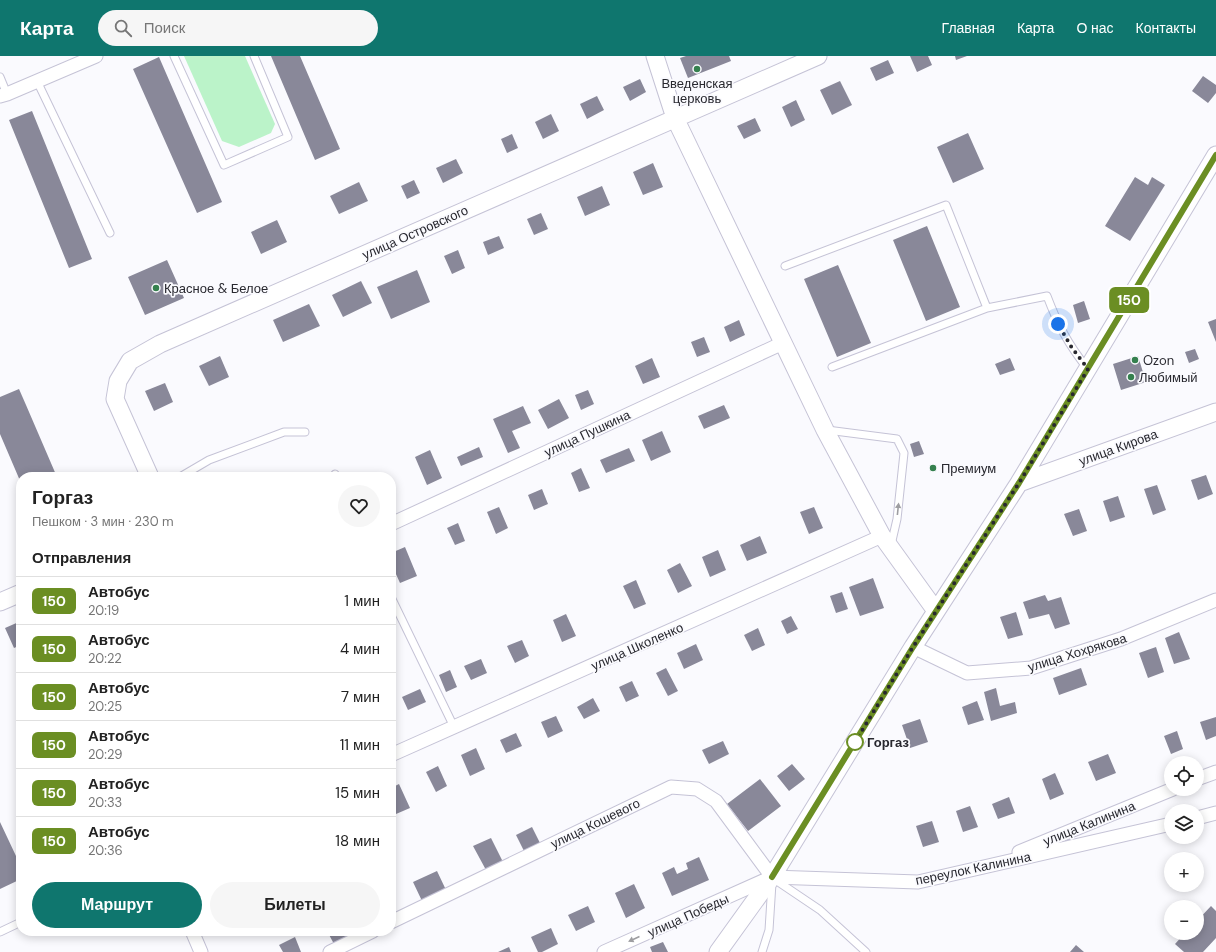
<!DOCTYPE html>
<html lang="ru">
<meta charset="utf-8">
<style>
:root{--surface:#fff;--page:#f6f6f6;--text:#222;--muted:#767676;--line:#e0e0e0;--accent:#0f766e}
body{margin:0;font-family:"DM Sans",sans-serif;background:var(--page);color:var(--text);height:100vh;display:flex;flex-direction:column;font-size:15px;white-space:nowrap}
*{box-sizing:border-box;margin:0}
p{font-size:13px;color:var(--muted)}
.icon{flex:none;width:22px;height:22px;fill:none;stroke:currentColor;stroke-width:2;stroke-linecap:round;stroke-linejoin:round}
.map{position:relative;flex:1;overflow:hidden}
.panel{position:absolute;left:16px;top:416px;width:380px;height:464px;display:flex;flex-direction:column;background:var(--surface);border-radius:16px;box-shadow:0 2px 10px #0003}
.panel>*{flex:none}
.badge{padding:0 8px;border-radius:6px;font-size:14px;line-height:26px}
.tools{position:absolute;left:1164px;top:700px;display:grid;gap:8px}
.tools a{display:grid;place-items:center;width:40px;height:40px;border-radius:50%;background:var(--surface);box-shadow:0 2px 10px #0003;font-size:20px}
.you{position:absolute;width:20px;height:20px;margin:-10px;border:3px solid #fff;border-radius:50%;background:#1a73e8;box-shadow:0 0 0 6px #1a73e833}
.map>.badge{position:absolute;translate:-50% -50%;box-shadow:0 0 0 2px #fff}
h2{padding:0 16px;font-size:15px;line-height:36px}
.round{display:grid;place-items:center;flex:none;width:42px;height:42px;border-radius:21px;background:var(--page)}
.overview{display:flex;align-items:center;justify-content:space-between;height:68px;padding:0 16px}
h1{font-size:19px;font-weight:700;line-height:30px}
.primary-button{display:flex;gap:8px;margin-top:auto;padding:8px 16px}
.primary-button a{flex:1;height:46px;border-radius:24px;background:var(--accent);color:#fff;font-size:16px;font-weight:700;line-height:46px;text-align:center}
.primary-button a+a{background:var(--page);color:var(--text)}
ul{padding:0;list-style:none}
li{display:flex;align-items:center;gap:12px;height:48px;padding:0 16px;border-top:1px solid var(--line)}
li div{flex:1}
li b{display:block;font-size:15px}
li em{font-style:normal}
li .badge{min-width:44px;font-weight:700;text-align:center}
header{display:flex;align-items:center;gap:24px;box-sizing:border-box;height:56px;padding:0 20px;background:var(--accent);color:#fff}
header strong{font-size:19px}
nav{display:flex;gap:22px;margin-inline-start:auto;font-size:14px}
.search{width:280px;height:36px;background:var(--page);display:flex;align-items:center;gap:10px;box-sizing:border-box;padding:0 14px;border-radius:22px;color:var(--muted);font-size:15px}
.map>svg:first-child{display:block}
.green{fill:#bbf3c9}
.building{fill:#898899}
.lines{fill:none;stroke-linecap:round;stroke-linejoin:round}
.service-casing{stroke:#c5c3d6;stroke-width:9}
.minor-casing{stroke:#c5c3d6;stroke-width:15}
.tertiary-casing{stroke:#c5c3d6;stroke-width:19}
.service{stroke:#fff;stroke-width:7}
.minor{stroke:#fff;stroke-width:13}
.tertiary{stroke:#fff;stroke-width:17}
.oneway{fill:#9e9ea1}
.line-casing{stroke:#fff;stroke-width:9}
.line{stroke:#6b8e23;stroke-width:6}
.walk{stroke:#28282f;stroke-width:4;stroke-dasharray:0 7.2}
.poi-dot{fill:#35804e;stroke:#fafafe;stroke-width:1.5}
.stop-dot{fill:#fff;stroke:#6b8e23;stroke-width:2}
.labels{text-anchor:middle;stroke-width:3.5;stroke-linejoin:round;paint-order:stroke}
.poi-label{font-size:13px;fill:#28282f;stroke:#fafafe;text-anchor:start}
.street-label{font-size:13px;fill:#28282f;stroke:#fafafe}
.stop-label{font-size:13px;font-weight:bold;fill:#28282f;stroke:#fafafe;text-anchor:start}
</style>
<header>
<strong>Карта</strong>
<div class="search"><svg class="icon" aria-label="search" viewBox="0 0 24 24"><circle cx="10" cy="10" r="6"/><path d="M15 15l6 6"/></svg>Поиск</div>
<nav><a>Главная</a><a>Карта</a><a>О нас</a><a>Контакты</a></nav>
</header>
<div class="map">
<svg width="1216" height="896" viewBox="0 0 1216 896">
<rect width="100%" height="100%" fill="#fafafe"/>
<!-- green -->
<path class="green" d="M184 0H245L275 68 271 77 239 91 222 85Z"/>
<!-- building -->
<path class="building" d="M271 0H300L340 93 315 104Z
M686 0H729L731 5 688 22 680 2Z
M910 0H928L932 9 917 16Z
M955 0H967L956 4Z
M159 1 222 146 197 157 133 13Z
M888 4 894 17 876 25 870 12Z
M1203 20 1216 29V37L1208 47 1192 35Z
M640 23 646 36 630 45 623 31Z
M840 25 852 49 832 59 820 34Z
M597 40 604 54 587 63 580 48Z
M796 44 805 64 791 71 782 51Z
M32 55 92 203 69 212 9 64Z
M551 58 559 75 543 83 535 66Z
M755 62 761 75 744 83 737 70Z
M968 77 984 113 953 127 937 91Z
M512 78 518 92 507 97 501 83Z
M456 103 463 117 443 127 436 112Z
M653 107 663 131 643 139 633 116Z
M1135 121 1148 129 1152 121 1165 129 1130 185 1105 170Z
M414 124 420 137 407 143 401 130Z
M359 126 368 145 339 158 330 140Z
M602 130 610 149 585 160 577 141Z
M541 157 548 173 534 179 527 163Z
M277 164 287 186 261 198 251 176Z
M927 170 960 251 926 265 893 184Z
M499 180 504 192 488 199 483 186Z
M458 194 465 212 452 218 444 200Z
M167 204 184 242 145 259 128 221Z
M838 209 871 287 837 301 804 223Z
M417 214 430 246 391 263 377 231Z
M361 225 372 247 343 261 332 239Z
M1084 245 1090 263 1078 267 1073 249Z
M309 248 320 270 283 286 273 264Z
M1216 263V286L1208 266Z
M739 264 745 279 730 286 724 271Z
M704 281 710 296 697 301 691 286Z
M1195 293 1199 303 1189 307 1185 296Z
M220 300 229 321 209 330 199 310Z
M1138 300 1146 326 1121 334 1113 308Z
M652 302 660 321 643 328 635 310Z
M1010 302 1015 314 1000 319 995 308Z
M165 327 173 346 154 355 145 335Z
M19 333 26 349 57 421H21V427L0 378V341Z
M588 334 594 348 581 354 575 339Z
M559 343 569 362 548 373 538 354Z
M724 349 730 362 704 373 698 360Z
M523 350 531 367 512 375 520 392 508 397 493 363Z
M662 375 671 396 651 405 642 384Z
M919 385 924 398 914 401 910 388Z
M479 391 483 401 461 410 457 401Z
M629 392 635 405 606 417 600 404Z
M430 394 442 422 427 429 415 401Z
M581 412 590 432 579 436 571 417Z
M1206 419 1213 438 1198 444 1191 424Z
M1157 429 1166 454 1153 459 1144 433Z
M542 433 548 448 534 454 528 439Z
M1118 440 1125 461 1110 466 1103 445Z
M499 451 508 472 496 478 487 456Z
M814 451 823 472 809 478 800 456Z
M1079 453 1087 475 1073 480 1064 458Z
M458 467 465 485 455 489 447 472Z
M760 480 767 497 747 505 740 489Z
M405 491 417 520 400 527 391 507V497Z
M718 494 726 514 710 521 702 501Z
M680 507 692 530 678 537 667 514Z
M873 522 884 552 860 560 849 531Z
M636 524 646 548 634 553 623 530Z
M842 536 848 553 836 557 830 540Z
M1045 539 1048 545 1061 541 1070 568 1055 573 1049 558 1029 563 1023 546Z
M1016 556 1023 579 1008 583 1000 561Z
M566 558 576 580 562 586 553 564Z
M791 560 798 573 787 578 781 565Z
M21 565V589L14 592 5 572Z
M758 572 765 589 752 595 744 579Z
M1179 576 1190 603 1174 608 1165 582Z
M522 584 529 600 515 607 507 590Z
M696 588 703 604 684 613 677 597Z
M1156 591 1164 616 1148 622 1139 597Z
M481 603 487 617 471 624 464 610Z
M666 612 678 635 668 640 656 617Z
M1081 612 1087 629 1059 639 1053 622Z
M450 614 457 631 446 636 439 619Z
M632 625 639 640 626 646 619 631Z
M996 632 1000 650 1015 646 1017 657 991 665 984 636Z
M420 633 426 646 408 654 402 641Z
M593 642 600 655 584 663 577 651Z
M977 645 984 664 968 669 962 651Z
M556 660 563 675 548 682 541 666Z
M1216 661V680L1206 684 1200 666Z
M920 663 928 686 910 692 902 669Z
M1177 675 1183 693 1171 698 1164 680Z
M516 677 522 690 506 697 500 684Z
M723 685 729 698 709 708 702 694Z
M476 692 485 713 470 720 461 699Z
M1108 698 1116 717 1096 725 1088 706Z
M792 708 805 723 789 735 777 720Z
M438 710 447 730 436 736 426 716Z
M1055 717 1064 738 1050 744 1042 723Z
M760 723 781 750 748 775 727 748Z
M399 728 410 752 396 758 391 746V732Z
M1009 741 1015 757 998 763 992 748Z
M970 750 978 771 963 776 956 755Z
M932 765 939 786 923 791 916 770Z
M0 766 16 800 21 797V823L0 833Z
M532 771 540 787 524 795 516 779Z
M491 782 503 806 486 814 473 790Z
M699 801 709 824 672 840 662 817 674 811 677 818 688 813 686 807Z
M437 815 446 834 422 845 413 826Z
M634 828 645 852 626 862 615 837Z
M588 850 595 866 576 875 568 859Z
M1211 850 1216 855V882L1203 896H1184L1175 888 1185 877H1197V865Z
M551 872 558 888 542 896H538L531 881Z
M327 875H346L349 880 334 888Z
M295 881 301 896H283L279 889Z
M663 886 668 896H652L650 891Z
M1076 889 1084 896H1070Z
M509 891 511 896H498Z"/>
<g class="lines">
<defs>
<path id="service" d="M174 0 224 109 288 81 254 0
M0 21 7 38
M37 25 110 177
M785 210 946 149 987 252
M832 311 987 252 1047 240C1058 269 1068 288 1087 312
M827 374 897 383 904 397 897 463 891 489
M335 418 336 421
M180 421 209 404 284 376H305
M391 541 454 671
M774 823 820 854 866 896
M0 876 21 866
M762 896 769 874 772 827"/>
<path id="minor" d="M0 40 7 38 96 0
M391 468 783 287
M913 591 967 617 1031 612 1121 583 1216 544
M391 699 882 480
M1197 723 1216 716
M1197 762 1216 757
M1019 796 1173 733
M391 866 671 731 697 733 716 745 772 821
M192 875 201 896
M330 896 373 875
M604 896 772 821 918 826 1171 768"/>
<path id="tertiary" d="M655 0 675 62 825 374 882 480 936 555
M150 421 115 343 118 325 130 305 160 288 818 0
M1019 427 1216 356
M0 546 21 537
M718 896 772 821 913 591 1019 427 1216 99"/>
</defs>
<!-- service casing -->
<use href="#service" class="service-casing"/>
<!-- minor casing -->
<use href="#minor" class="minor-casing"/>
<!-- tertiary casing -->
<use href="#tertiary" class="tertiary-casing"/>
<!-- service -->
<use href="#service" class="service"/>
<!-- minor -->
<use href="#minor" class="minor"/>
<!-- tertiary -->
<use href="#tertiary" class="tertiary"/>
</g>
<!-- one-way arrows -->
<defs><path id="oneway-solid" d="M-6-.8H1V-3.2L6.5 0L1 3.2V.8H-6Z"/></defs>
<g class="oneway">
<use href="#oneway-solid" transform="translate(898 453) rotate(-84)"/>
<use href="#oneway-solid" transform="translate(634 883) rotate(156)"/>
</g>
<g class="lines">
<defs>
<path id="line" d="M772 821 913 591 1019 427 1216 99"/>
</defs>
<!-- line casing -->
<use href="#line" class="line-casing"/>
<!-- line -->
<use href="#line" class="line"/>
<!-- walk -->
<path class="walk" d="M855 686 913 591 1019 427 1088 313 1072 292 1058 268"/>
</g>
<!-- markers -->
<g class="poi-dot">
<circle cx="697" cy="13" r="4"/>
<circle cx="156" cy="232" r="4"/>
<circle cx="1135" cy="304" r="4"/>
<circle cx="1131" cy="321" r="4"/>
<circle cx="933" cy="412" r="4"/>
</g>
<circle class="stop-dot" cx="855" cy="686" r="8"/>
<g class="labels">
<!-- poi labels -->
<g class="poi-label">
<text x="697" y="32" text-anchor="middle">Введенская<tspan x="697" dy="15">церковь</tspan></text>
<text x="164" y="237">Красное &amp; Белое</text>
<text x="1143" y="309">Ozon</text>
<text x="1139" y="326">Любимый</text>
<text x="941" y="417">Премиум</text>
</g>
<!-- street labels -->
<g class="street-label">
<text transform="translate(415 176) rotate(-24)" y="5">улица Островского</text>
<text transform="translate(587 377) rotate(-25)" y="5">улица Пушкина</text>
<text transform="translate(1118 391) rotate(-20)" y="5">улица Кирова</text>
<text transform="translate(637 590) rotate(-24)" y="5">улица Школенко</text>
<text transform="translate(1077 596) rotate(-17)" y="5">улица Хохрякова</text>
<text transform="translate(595 767) rotate(-26)" y="5">улица Кошевого</text>
<text transform="translate(1089 767) rotate(-22)" y="5">улица Калинина</text>
<text transform="translate(973 812) rotate(-12)" y="5">переулок Калинина</text>
<text transform="translate(688 859) rotate(-24)" y="5">улица Победы</text>
</g>
<!-- stop labels -->
<g class="stop-label">
<text x="867" y="691">Горгаз</text>
</g>
</g>
</svg>
<div class="tools">
<a><svg class="icon" aria-label="locate" viewBox="0 0 24 24"><circle cx="12" cy="12" r="6"/><path d="M12 2v4M12 18v4M2 12h4M18 12h4"/></svg></a>
<a><svg class="icon" aria-label="layers" viewBox="0 0 24 24"><path d="M12 4l9 5-9 5-9-5zM3 14l9 5 9-5"/></svg></a>
<a>+</a>
<a>−</a>
</div>
<div class="you" style="left:1058px;top:268px"></div>
<b class="badge" style="left:1129px;top:244px;background:#6b8e23;color:#fff">150</b>
<section class="panel">
<div class="overview"><div><h1>Горгаз</h1><p>Пешком · 3 мин · 230 m</p></div><a class="round"><svg class="icon" aria-label="heart" viewBox="0 0 24 24"><path d="M12 20l-8-8c-3-5 5-10 8-4 3-6 11-1 8 4z"/></svg></a></div>
<h2>Отправления</h2>
<ul>
<li><span class="badge" style="background:#6b8e23;color:#fff">150</span><div><b>Автобус</b><p>20:19</p></div><em>1 мин</em></li>
<li><span class="badge" style="background:#6b8e23;color:#fff">150</span><div><b>Автобус</b><p>20:22</p></div><em>4 мин</em></li>
<li><span class="badge" style="background:#6b8e23;color:#fff">150</span><div><b>Автобус</b><p>20:25</p></div><em>7 мин</em></li>
<li><span class="badge" style="background:#6b8e23;color:#fff">150</span><div><b>Автобус</b><p>20:29</p></div><em>11 мин</em></li>
<li><span class="badge" style="background:#6b8e23;color:#fff">150</span><div><b>Автобус</b><p>20:33</p></div><em>15 мин</em></li>
<li><span class="badge" style="background:#6b8e23;color:#fff">150</span><div><b>Автобус</b><p>20:36</p></div><em>18 мин</em></li>
</ul>
<div class="primary-button"><a>Маршрут</a><a>Билеты</a></div>
</section>
</div>
